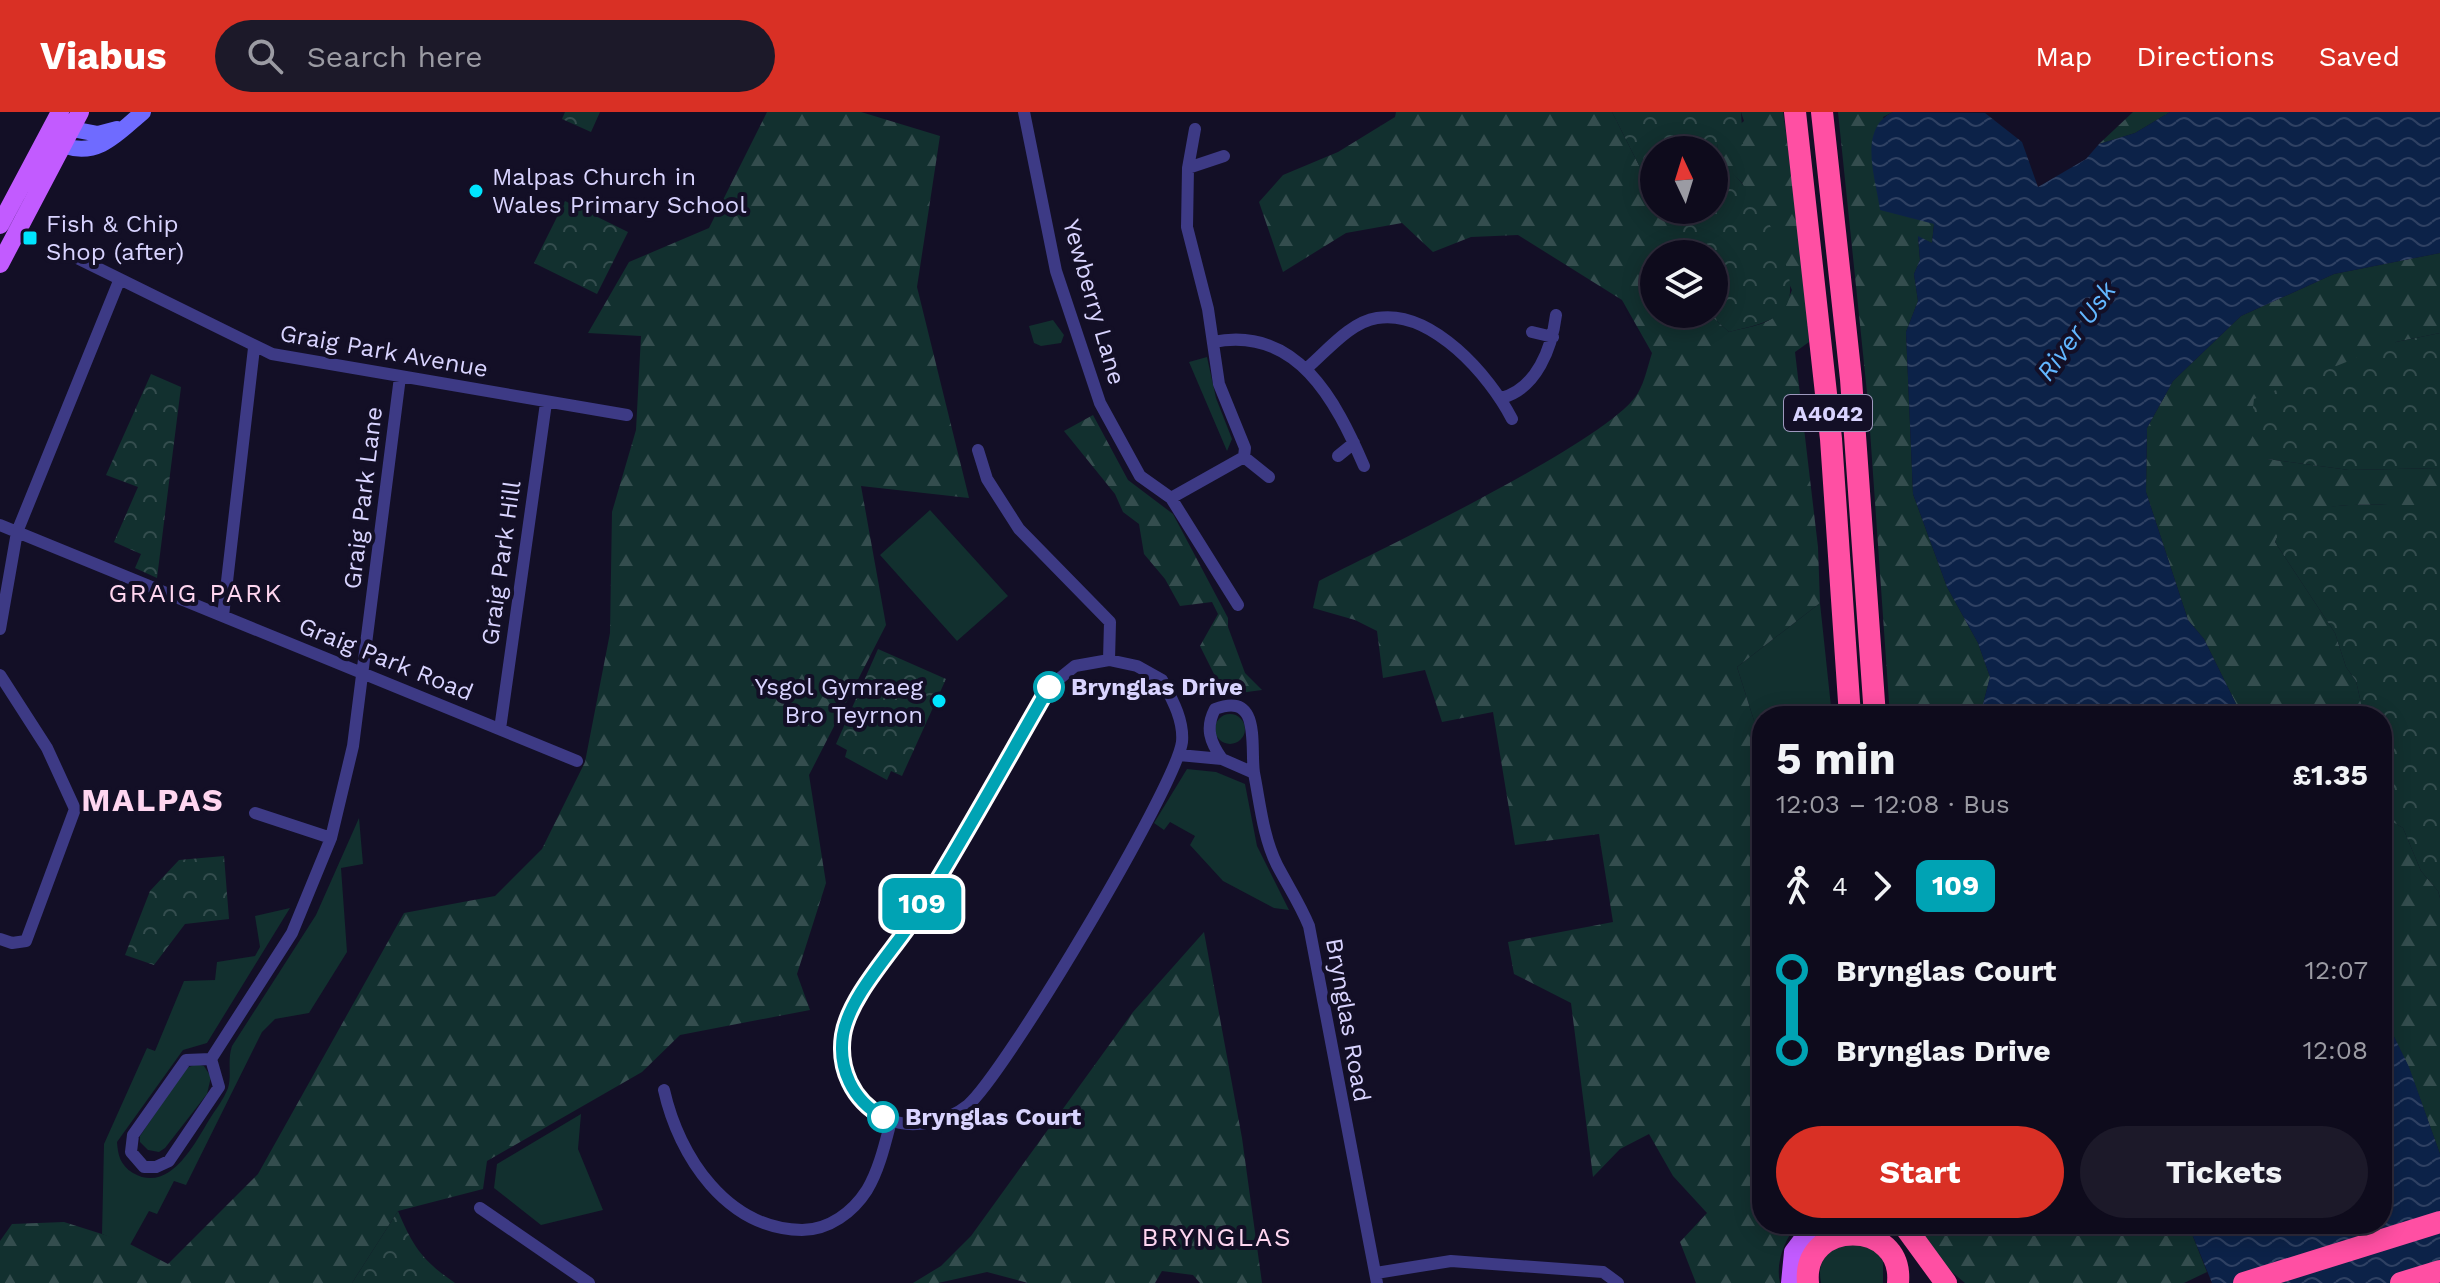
<!DOCTYPE html>
<meta charset="utf-8">
<style>
:root{--surface:#0e0b1c;--page:#1c1929;--text:#f1f3f6;--muted:#9b9ba3;--line:#2e2b3b;--accent:#d93025}
body{margin:0;font-family:"Work Sans",sans-serif;background:var(--page);color:var(--text);height:100vh;display:flex;flex-direction:column;font-size:30px;white-space:nowrap}
*{box-sizing:border-box;margin:0}
p{font-size:26px;color:var(--muted)}
.icon{flex:none;width:44px;height:44px;fill:none;stroke:currentColor;stroke-width:2;stroke-linecap:round;stroke-linejoin:round}
.map{position:relative;flex:1;overflow:hidden}
.sheet{position:absolute;left:1752px;top:594px;width:640px;height:528px;display:flex;flex-direction:column;background:var(--surface);border-radius:32px;box-shadow:0 4px 20px #0003,0 0 0 2px var(--line)}
.sheet>*{flex:none}
.badge{padding:0 16px;border-radius:12px;font-size:28px;line-height:52px}
.needle{width:52px;rotate:356deg}
.tools{position:absolute;left:1640px;top:24px;display:grid;gap:16px}
.tools a{display:grid;place-items:center;width:88px;height:88px;border-radius:50%;background:var(--surface);box-shadow:0 4px 20px #0003,0 0 0 2px var(--line);font-size:40px}
.map>.badge{position:absolute;translate:-50% -50%;box-shadow:0 0 0 4px #fff}
.legs{display:flex;align-items:center;gap:12px;height:88px;padding:0 24px;font-size:26px}
.legs p{margin-inline-start:auto}
.summary{display:flex;align-items:center;justify-content:space-between;height:136px;padding:0 24px}
h1{font-size:44px;font-weight:700;line-height:60px}
.action{display:flex;gap:16px;margin-top:auto;padding:16px 24px}
.action a{flex:1;height:92px;border-radius:48px;background:var(--accent);color:#fff;font-size:32px;font-weight:700;line-height:92px;text-align:center}
.action a+a{background:var(--page);color:var(--text)}
ul{padding:0 24px;list-style:none}
li{display:flex;align-items:center;gap:28px;height:80px;font-size:30px}
li i{display:grid;place-items:center;width:12px;height:100%;margin:0 10px;background:currentColor}
li i::after{content:'';width:20px;height:20px;margin:-10px;border:6px solid;border-radius:50%;background:var(--surface)}
li p{margin-inline-start:auto}
li:first-child i{background:linear-gradient(#0000 50%,currentColor 0)}
li:last-child i{background:linear-gradient(currentColor 50%,#0000 0)}
header{display:flex;align-items:center;gap:48px;box-sizing:border-box;height:112px;padding:0 40px;background:var(--accent);color:#fff}
header strong{font-size:38px}
nav{display:flex;gap:44px;margin-inline-start:auto;font-size:28px}
.search{width:560px;height:72px;background:var(--page);display:flex;align-items:center;gap:20px;box-sizing:border-box;padding:0 28px;border-radius:44px;color:var(--muted);font-size:30px}
.map>svg:first-child{display:block}
.grass{fill:#12302f}
.forest{fill:url(#forest-firs)}
.park{fill:url(#park-crowns)}
.water{fill:url(#water-waves)}
.lines{fill:none;stroke-linecap:round;stroke-linejoin:round}
.street{stroke:#3d3a85;stroke-width:12}
.secondary{stroke:#6f6bff;stroke-width:16}
.primary{stroke:#c25bff;stroke-width:18}
.highway{stroke:#ff4fa3;stroke-width:22}
.line-1-casing{stroke:#fff;stroke-width:18}
.line-1{stroke:#00a3b4;stroke-width:12}
.poi-dot{fill:#00e5ff;stroke:#130f26;stroke-width:3}
.stop-1-dot{fill:#fff;stroke:#00a3b4;stroke-width:4}
.labels{text-anchor:middle;stroke-width:8;stroke-linejoin:round;paint-order:stroke}
.shield{fill:#130f26;stroke:#9e99be;stroke-width:2}
.shield-label{font-size:22px;font-weight:bold;fill:#d9d4ff}
.poi-label{font-size:24px;fill:#d9d4ff;stroke:#130f26;text-anchor:start}
.street-label{font-size:24px;fill:#d9d4ff;stroke:#130f26}
.stop-label{font-size:24px;font-weight:bold;fill:#d9d4ff;stroke:#130f26;text-anchor:start}
.water-label{font-size:26px;font-style:italic;fill:#62b6ff;stroke:#130f26}
.neighbourhood-label{font-size:26px;letter-spacing:2px;fill:#ffd6f0;stroke:#130f26}
.district-label{font-size:32px;font-weight:bold;letter-spacing:2px;fill:#ffd6f0;stroke:#130f26}
</style>
<header>
<strong>Viabus</strong>
<div class="search"><svg class="icon" aria-label="search" viewBox="0 0 24 24"><circle cx="10" cy="10" r="6"/><path d="M15 15l6 6"/></svg>Search here</div>
<nav><a>Map</a><a>Directions</a><a>Saved</a></nav>
</header>
<div class="map">
<svg width="2440" height="1171" viewBox="0 0 2440 1171">
<defs>
<pattern id="forest-firs" width="22" height="20" patternUnits="userSpaceOnUse" patternTransform="scale(2)"><rect width="22" height="20" fill="#12302f"/><path d="M5 1l3.5 6h-7zM16 11l3.5 6h-7z" fill="#344d4e"/></pattern>
<pattern id="park-crowns" width="20" height="18" patternUnits="userSpaceOnUse" patternTransform="scale(2)"><rect width="20" height="18" fill="#12302f"/><path d="M2 6a3 3 0 1 1 6 0M12 15a3 3 0 1 1 6 0" fill="none" stroke="#344d4e"/></pattern>
<pattern id="water-waves" width="16" height="10" patternUnits="userSpaceOnUse" patternTransform="scale(2)"><rect width="16" height="10" fill="#0c2248"/><path d="M0 5q4-4 8 0t8 0" fill="none" stroke="#2f4163"/></pattern>
</defs>
<rect width="100%" height="100%" fill="#130f26"/>
<!-- grass -->
<path class="grass" d="M1053 208 1064 223 1061 231 1041 234 1034 231 1029 214Z
M1207 245 1216 286 1232 327 1227 339 1189 250Z
M930 398 1008 484 957 529 880 443Z
M1820 491 1832 604H1762V634L1737 555Z
M1215 617a15 15 0 1 1 30 0a15 15 0 1 1-30 0Z
M1187 657 1216 660 1245 672 1257 734 1289 798 1274 796 1223 769 1190 733 1195 724 1170 710 1164 718 1154 711Z
M359 706 363 752 341 756 347 840 309 901 275 907 262 920 186 1073 174 1069 157 1102 149 1099 130 1133 102 1122 104 1032 147 936 155 939 184 869 215 868 217 850 255 844 260 835 255 804 290 796 207 931 183 938 117 1030C118 1043 120 1053 133 1061 169 1082 194 1033 209 1008 215 998 224 987 228 976 232 963 227 949 232 934L316 803Z
M197 952 204 954 211 965 207 982 165 1036 159 1040 148 1038 140 1030V1024L186 956Z
M581 1002 578 1037 603 1098 541 1113 494 1076 497 1052Z
M1841 1130 1871 1133 1883 1149V1171H1821C1817 1150 1825 1142 1841 1130Z"/>
<!-- forest -->
<path class="forest" d="M767 0H861L940 24 917 175 969 386 861 374 886 513 809 663 826 771 797 862 810 898 680 923 642 960 487 1049 483 1077 398 1099 352 1171H0V1129L12 1112 64 1110 124 1129 168 1152 258 1062 404 801 495 784 542 737 585 650 610 521 612 400 636 318 641 224 588 221 629 150 709 116Z
M1396 0H1612L1654 83V98H1661L1679 135 1680 142H1654V202H1709L1729 220C1764 211 1778 213 1792 178L1742 71 1721 50 1717 32 1744 9 1741 0H1783L1799 113 1809 230 1795 240 1818 435 1820 491 1737 555 1762 634V1112H1798C1785 1126 1775 1151 1780 1171H1696L1680 1130 1707 1101 1673 1064 1649 1022 1620 1037 1593 1065 1571 891 1514 862 1508 830 1613 810 1599 722 1515 733 1493 600 1442 610 1425 558 1383 566 1377 519 1355 508 1313 496 1319 469C1379 438 1611 328 1638 281 1645 269 1648 253 1652 241L1622 188 1518 123 1471 125 1433 140 1402 111 1346 121 1283 160 1259 90 1283 63 1338 40 1395 5Z
M1838 0H1893L1883 5 1934 112 1932 131 1918 125 1920 148 1914 162 1918 189 1906 220 1913 382 1947 475 1978 531 1990 565 1980 604H1890L1868 290Z
M2133 0H2170L2135 21 2099 32Z
M2440 141V221L2396 230 2267 347 2349 358 2440 356V393C2393 398 2297 376 2275 430L2335 521 2346 555 2356 569 2364 604H2242L2204 527 2188 508 2146 380 2147 316 2173 269 2241 204 2334 162Z
M1093 303 1128 368 1173 402 1228 506V515L1245 561 1262 578 1239 581 1222 578 1200 534 1218 502 1212 490 1180 494 1165 467 1144 442 1139 412 1123 400 1115 382 1064 319Z
M2382 674 2391 709 2403 716 2421 759 2438 779 2440 786V1042L2409 956 2382 900Z
M1204 820 1242 1026 1262 1171H1200L1193 1163 1162 1159 1155 1171H1028L987 1160 938 1171H913L941 1154 971 1124 1133 900Z
M1913 1112H2188L2207 1160 2184 1171H1965L1929 1141Z"/>
<!-- park -->
<path class="park" d="M565 0H600L591 20 562 7Z
M1612 0H1741L1743 32H1717C1721 52 1731 57 1743 73 1765 101 1780 127 1788 161 1799 207 1765 211 1729 220L1709 202H1714V142H1680L1661 98H1714V38H1654V83Z
M565 89 628 120 597 182 534 151Z
M2440 221V356L2349 358 2267 347 2250 320 2254 287 2396 230Z
M151 262 181 275 157 466 135 456 141 442 114 430 138 375 106 363Z
M2349 393H2440V786L2438 779 2421 759 2403 716 2391 709 2382 674V604H2364L2356 569 2346 555 2335 521 2275 430 2280 417 2275 399Z
M878 537 946 567 902 664 891 659 887 668 845 645 847 638 836 632Z
M224 744 229 807 185 812 154 853 125 843 150 779 179 748Z
M398 1099C413 1135 423 1149 455 1171H352Z"/>
<!-- water -->
<path class="water" d="M1893 0 1985 1 2022 30 2038 75 2086 47 2099 32 2135 21 2170 0H2440V141L2334 162 2241 204 2173 269 2147 316 2146 380 2188 508 2204 527 2242 604H1980L1990 565 1978 531 1947 475 1913 382 1906 220 1918 189 1914 162 1920 148 1918 124 1932 131 1934 112 1880 98C1876 67 1857 17 1893 0Z
M2382 900 2409 955 2440 1042V1171H2212L2188 1112H2382Z"/>
<g class="lines">
<!-- street -->
<path class="street" d="M1024 0 1056 159 1100 291 1140 364 1171 386 1238 493
M1188 56 1224 44
M59 137 272 242 627 303
M1532 220 1553 225
M1213 230C1297 213 1336 289 1364 354
M1307 256C1326 240 1350 210 1377 206 1432 197 1490 264 1512 307
M1501 286C1537 277 1552 235 1556 203
M978 338 987 367 1019 417 1110 510 1109 548
M1338 344 1354 331
M1244 345 1269 365
M1171 386 1244 345 1245 336 1219 272 1208 197 1187 115 1188 56 1195 17
M0 413 577 649
M223 504 254 236
M0 517 17 420 119 169
M1109 548 1137 554 1162 568C1172 587 1184 608 1182 630 1176 675 1004 963 968 993 947 1010 912 1018 888 1007 854 992 834 954 844 918 856 877 892 841 915 805 961 730 1005 652 1049 575L1075 554Z
M0 563 47 636 75 697 26 829 12 831 0 827
M500 617 546 291
M1179 643 1222 647 1254 661C1260 691 1263 725 1277 753 1288 774 1300 792 1309 814L1377 1171
M1222 647C1210 630 1205 616 1215 597 1262 579 1250 634 1254 661
M255 701 331 726
M211 947 219 975 169 1049 156 1055H144L131 1040 133 1023 186 948 211 947 292 821 331 726 353 634 400 265
M664 978C679 1045 727 1117 802 1118 829 1118 853 1100 867 1078 879 1058 885 1032 891 1009
M480 1096 589 1171
M1376 1161 1451 1149 1603 1160 1618 1171"/>
<!-- secondary -->
<path class="secondary" d="M72 17 98 22 117 17
M65 34C99 45 118 21 143 0"/>
<!-- primary -->
<path class="primary" d="M0 113 60 0
M0 152 80 0
M1790 1171 1793 1140 1814 1112"/>
<!-- highway -->
<path class="highway" d="M1795 0 1831 327 1850 604
M1822 0 1851 267 1875 604
M1903 1112 1946 1171
M1808 1171C1802 1106 1904 1107 1898 1171
M2244 1171 2440 1110
M2401 1171 2440 1159"/>
</g>
<g class="lines">
<defs>
<path id="line-1" d="M883 1005C852 988 838 956 843 923 849 885 892 840 913 808 961 732 1004 653 1049 575"/>
</defs>
<!-- line-1 casing -->
<use href="#line-1" class="line-1-casing"/>
<!-- line-1 -->
<use href="#line-1" class="line-1"/>
</g>
<!-- markers -->
<g class="poi-dot">
<circle cx="476" cy="79" r="8"/>
<rect x="22" y="118" width="16" height="16" rx="4"/>
<circle cx="939" cy="589" r="8"/>
</g>
<g class="stop-1-dot">
<circle cx="1049" cy="575" r="14"/>
<circle cx="883" cy="1005" r="14"/>
</g>
<g class="labels">
<!-- shield labels -->
<rect class="shield" x="1784" y="283" width="88" height="36" rx="6"/>
<g class="shield-label">
<text x="1828" y="309">A4042</text>
</g>
<!-- poi labels -->
<g class="poi-label">
<text x="492" y="73">Malpas Church in<tspan x="492" dy="28">Wales Primary School</tspan></text>
<text x="46" y="120">Fish &amp; Chip<tspan x="46" dy="28">Shop (after)</tspan></text>
<text x="923" y="583" text-anchor="end">Ysgol Gymraeg<tspan x="923" dy="28">Bro Teyrnon</tspan></text>
</g>
<!-- street labels -->
<g class="street-label">
<text transform="translate(1094 190) rotate(74)" y="8">Yewberry Lane</text>
<text transform="translate(384 239) rotate(10)" y="8">Graig Park Avenue</text>
<text transform="translate(363 386) rotate(-83)" y="8">Graig Park Lane</text>
<text transform="translate(501 451) rotate(-82)" y="8">Graig Park Hill</text>
<text transform="translate(386 547) rotate(22)" y="8">Graig Park Road</text>
<text transform="translate(1348 908) rotate(80)" y="8">Brynglas Road</text>
</g>
<!-- stop labels -->
<g class="stop-label">
<text x="1071" y="583">Brynglas Drive</text>
<text x="905" y="1013">Brynglas Court</text>
</g>
<!-- water labels -->
<g class="water-label">
<text transform="translate(2076 219) rotate(-54)" y="9">River Usk</text>
</g>
<!-- neighbourhood labels -->
<g class="neighbourhood-label">
<text x="196" y="490">GRAIG PARK</text>
<text x="1217" y="1134">BRYNGLAS</text>
</g>
<!-- district labels -->
<g class="district-label">
<text x="153" y="699">MALPAS</text>
</g>
</g>
</svg>
<div class="tools">
<a><svg class="needle" viewBox="-14 -14 28 28"><path d="M0-13l5 13h-10z" fill="#e53935"/><path d="M0 13l5-13h-10z" fill="#9b9ba3"/></svg></a>
<a><svg class="icon" aria-label="layers" viewBox="0 0 24 24"><path d="M12 4l9 5-9 5-9-5zM3 14l9 5 9-5"/></svg></a>
</div>
<b class="badge" style="left:922px;top:792px;background:#00a3b4;color:#fff">109</b>
<section class="sheet">
<div class="summary"><div><h1>5 min</h1><p>12:03 – 12:08 · Bus</p></div><b>£1.35</b></div>
<div class="legs"><svg class="icon" aria-label="walk" viewBox="0 0 24 24"><circle cx="13" cy="4" r="2"/><path d="M13 8l-2 6 4 7M11 14l-3 7M7 12l3-4h3l4 4"/></svg>4<svg class="icon" aria-label="forward" viewBox="0 0 24 24"><path d="M9 5l7 7-7 7"/></svg><b class="badge" style="background:#00a3b4;color:#fff">109</b></div>
<ul>
<li><i style="color:#00a3b4"></i><b>Brynglas Court</b><p>12:07</p></li>
<li><i style="color:#00a3b4"></i><b>Brynglas Drive</b><p>12:08</p></li>
</ul>
<div class="action"><a>Start</a><a>Tickets</a></div>
</section>
</div>
